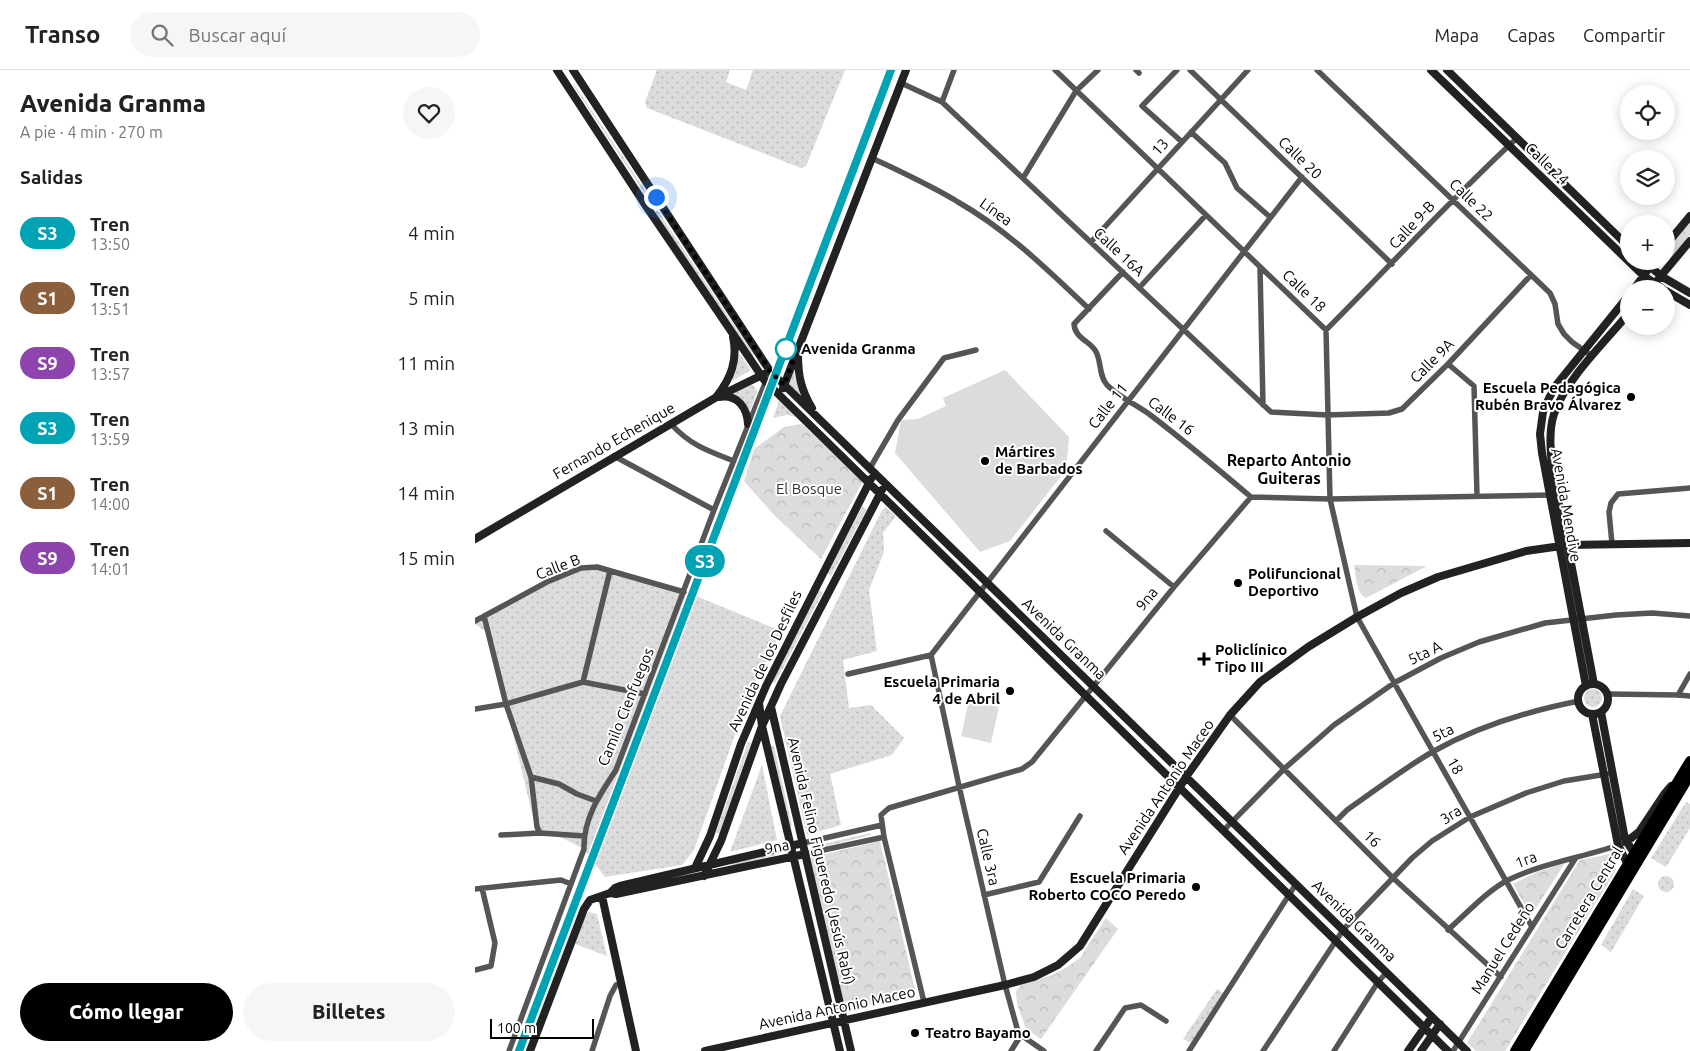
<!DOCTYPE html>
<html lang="es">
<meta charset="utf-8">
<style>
:root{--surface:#fff;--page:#f6f6f6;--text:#222;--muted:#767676;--line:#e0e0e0;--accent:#000}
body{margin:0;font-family:Ubuntu,sans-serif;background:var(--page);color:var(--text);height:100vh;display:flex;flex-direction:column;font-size:19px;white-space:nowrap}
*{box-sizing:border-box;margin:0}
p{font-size:16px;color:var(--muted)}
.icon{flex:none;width:28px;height:28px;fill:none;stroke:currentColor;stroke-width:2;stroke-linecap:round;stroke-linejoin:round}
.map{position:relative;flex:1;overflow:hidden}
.drawer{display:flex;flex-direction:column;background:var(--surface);width:475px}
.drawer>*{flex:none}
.badge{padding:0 10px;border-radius:16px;font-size:18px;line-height:32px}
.fabs{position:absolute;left:1145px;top:15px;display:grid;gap:10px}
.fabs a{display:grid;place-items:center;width:55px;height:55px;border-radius:50%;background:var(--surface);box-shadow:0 2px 12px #0003;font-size:25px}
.scale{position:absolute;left:15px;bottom:12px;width:104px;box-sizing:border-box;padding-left:5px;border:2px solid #000;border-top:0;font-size:14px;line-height:18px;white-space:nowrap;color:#000;-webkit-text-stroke:4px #fff;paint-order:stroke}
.you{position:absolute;width:25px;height:25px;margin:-12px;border:4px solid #fff;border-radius:50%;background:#1a73e8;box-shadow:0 0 0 8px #1a73e833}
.map>.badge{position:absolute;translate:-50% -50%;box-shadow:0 0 0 2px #fff}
h2{padding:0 20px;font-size:19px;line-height:45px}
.round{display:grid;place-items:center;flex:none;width:52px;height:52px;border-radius:26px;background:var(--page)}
.headline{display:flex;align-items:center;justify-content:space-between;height:85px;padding:0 20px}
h1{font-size:24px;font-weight:800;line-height:38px}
.button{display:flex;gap:10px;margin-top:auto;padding:10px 20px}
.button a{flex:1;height:58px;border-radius:30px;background:var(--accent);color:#fff;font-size:20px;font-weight:800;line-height:58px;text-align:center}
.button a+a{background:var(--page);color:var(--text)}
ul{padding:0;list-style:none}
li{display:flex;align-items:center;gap:15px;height:65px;padding:0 20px}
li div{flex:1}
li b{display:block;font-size:19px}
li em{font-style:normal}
li .badge{min-width:55px;font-weight:700;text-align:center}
header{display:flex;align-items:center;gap:30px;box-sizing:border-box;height:70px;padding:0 25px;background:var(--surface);border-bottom:1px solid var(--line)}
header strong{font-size:24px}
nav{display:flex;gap:28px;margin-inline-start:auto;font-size:18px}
.search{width:350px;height:45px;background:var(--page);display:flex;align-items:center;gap:12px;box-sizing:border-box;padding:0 18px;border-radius:28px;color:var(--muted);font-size:19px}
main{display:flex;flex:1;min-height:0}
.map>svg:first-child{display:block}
.grass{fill:url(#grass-dots)}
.forest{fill:url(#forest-crowns)}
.pitch{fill:#dcdcdc}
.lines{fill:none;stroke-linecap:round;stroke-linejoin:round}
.street{stroke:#555;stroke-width:5.5}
.secondary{stroke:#222;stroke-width:8}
.highway{stroke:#000;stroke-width:10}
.rail-casing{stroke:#000;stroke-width:4}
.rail{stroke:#fff;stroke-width:2;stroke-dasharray:5.5;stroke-linecap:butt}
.line-casing{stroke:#fff;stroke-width:11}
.line{stroke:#00a3b4;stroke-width:8}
.walk{stroke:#000;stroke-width:5;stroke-dasharray:0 9}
.stop-dot{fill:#fff;stroke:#00a3b4;stroke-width:2.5}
.poi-dot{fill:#000;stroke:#fff;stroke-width:2}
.labels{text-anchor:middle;stroke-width:4;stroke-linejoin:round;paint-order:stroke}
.street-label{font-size:15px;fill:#000;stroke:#fff}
.stop-label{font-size:15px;font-weight:bold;fill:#000;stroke:#fff;text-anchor:start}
.poi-label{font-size:15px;font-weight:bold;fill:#000;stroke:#fff;text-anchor:start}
.park-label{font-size:15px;fill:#333;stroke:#fff}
.neighbourhood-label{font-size:16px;font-weight:bold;fill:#000;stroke:#fff}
</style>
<header>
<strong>Transo</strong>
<div class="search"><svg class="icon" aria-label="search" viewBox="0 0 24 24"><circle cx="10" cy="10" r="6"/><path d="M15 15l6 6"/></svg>Buscar aquí</div>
<nav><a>Mapa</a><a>Capas</a><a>Compartir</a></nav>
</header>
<main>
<section class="drawer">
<div class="headline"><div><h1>Avenida Granma</h1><p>A pie · 4 min · 270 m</p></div><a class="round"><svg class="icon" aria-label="heart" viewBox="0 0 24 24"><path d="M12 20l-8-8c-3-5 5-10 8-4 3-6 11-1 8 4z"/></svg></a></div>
<h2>Salidas</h2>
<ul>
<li><span class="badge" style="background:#00a3b4;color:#fff">S3</span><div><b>Tren</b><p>13:50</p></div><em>4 min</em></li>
<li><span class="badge" style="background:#8b5e3c;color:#fff">S1</span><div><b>Tren</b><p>13:51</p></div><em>5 min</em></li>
<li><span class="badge" style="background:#8e44ad;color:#fff">S9</span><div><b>Tren</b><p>13:57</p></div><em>11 min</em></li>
<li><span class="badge" style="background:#00a3b4;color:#fff">S3</span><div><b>Tren</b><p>13:59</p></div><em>13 min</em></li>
<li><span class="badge" style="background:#8b5e3c;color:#fff">S1</span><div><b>Tren</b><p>14:00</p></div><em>14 min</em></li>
<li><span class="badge" style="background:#8e44ad;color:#fff">S9</span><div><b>Tren</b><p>14:01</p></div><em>15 min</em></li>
</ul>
<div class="button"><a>Cómo llegar</a><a>Billetes</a></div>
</section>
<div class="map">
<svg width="1215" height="981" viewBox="0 0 1215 981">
<defs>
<pattern id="grass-dots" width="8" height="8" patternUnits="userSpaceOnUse" patternTransform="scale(1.25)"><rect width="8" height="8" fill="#dcdcdc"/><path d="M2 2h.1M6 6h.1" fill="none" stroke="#bbb" stroke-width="1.8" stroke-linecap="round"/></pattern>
<pattern id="forest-crowns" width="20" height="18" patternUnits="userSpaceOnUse" patternTransform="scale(1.25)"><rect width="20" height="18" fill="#dcdcdc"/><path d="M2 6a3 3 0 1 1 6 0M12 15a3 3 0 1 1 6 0" fill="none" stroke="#bbb"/></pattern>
</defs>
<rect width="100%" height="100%" fill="#fff"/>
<!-- grass -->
<path class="grass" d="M182 0H255L251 12 271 20 278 0H370L331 96 326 98 172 38 170 32Z
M99 14 174 126 172 127 98 15Z
M183 141 279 285 277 287 180 142Z
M265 284 276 300 257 311 261 300 263 285Z
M319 292 320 308 329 331 310 312Z
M274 314 279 316 282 322 275 341 267 329 255 323Z
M304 330 323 347 312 345 298 348Z
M387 437 392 439 356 506 352 503Z
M411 437 421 446 408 463 409 482 394 520 402 581 368 590 374 638 396 635 429 668 417 685 355 704 366 755 332 765 305 646 407 440Z
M122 497 209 521 301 559 304 566 273 628 219 780 207 795 130 807 109 779 85 767 61 760 14 564 0 554V551L106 498Z
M344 520 348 522 300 613 297 612Z
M1109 628a9 9 0 1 1 18 0a9 9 0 1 1-18 0Z
M273 672 276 673 245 764 241 762Z
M296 676H299L317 756 314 757Z
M287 695 302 770 255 782Z
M1211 732 1215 734V758L1191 797 1176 788Z
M396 763V765L340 779V776Z
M302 783V785L257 796 256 793Z
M1183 814a8 8 0 1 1 16 0a8 8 0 1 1-16 0Z
M1158 819 1169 826 1136 882 1126 875Z
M114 842 122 844 132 886 100 874C104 864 106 848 114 842Z
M742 919 750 924 718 974 708 969Z"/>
<!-- forest -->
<path class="forest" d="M1215 151V165L1196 189 1191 187V181Z
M327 354 388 411 346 489 299 445 269 411 279 379 309 357Z
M879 495 952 496 891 528C881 523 881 505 879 495Z
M405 771 441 924 370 941 334 788Z
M1135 784 1141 800 1030 981H1001L992 973 1105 790Z
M1090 793 1056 846 1038 814 1062 802Z
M631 848 643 859 566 969 551 959 542 934 541 922 546 914 578 905 592 897 605 888Z"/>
<!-- pitch -->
<path class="pitch" d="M530 300 594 367 591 400 535 471 505 482 420 383 426 350 443 349 471 336 468 328Z
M494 630 524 637 516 673 486 666Z"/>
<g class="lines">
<!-- street -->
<path class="street" d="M580 0 851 260 855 429 882 547 1057 857
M661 0 664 3
M702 0 667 36 707 72
M715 0 917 194
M842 0 1075 223 1080 234 1083 254 1089 264 1097 272 1117 286
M426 13 467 32 796 342 852 345 914 343 927 339 973 294 1056 205
M467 32 479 0
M716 62 750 93 762 118 795 147
M397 88C426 102 455 115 483 132 532 160 573 200 614 239
M548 108 601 21 623 0
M616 172 773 0
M785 197 788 335
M648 202 599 254C600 268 613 270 620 280 627 290 623 305 632 315 646 329 663 335 678 347 712 373 744 400 776 427
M664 218 731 145
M851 260C915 196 976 129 1042 68
M973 294 999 316 1002 426
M196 354C215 375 233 381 259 391
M139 386 239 440
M395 398 423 350 469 288 501 280
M776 427 855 429 1079 425
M631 461 699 517
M1137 474 1134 442 1136 433 1143 424 1215 418
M9 546 31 634 56 707 62 757 65 763
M0 551 72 512 106 498 122 497 209 522
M456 585 484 716 530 915 542 958 546 965 569 981
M373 604 456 585 827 107
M108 612 135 501
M1133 624 1203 625 1215 626
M1203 625 1215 604
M0 639 31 634 108 612 170 624
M755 645 917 807 1026 907
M56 707 84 714 102 724 121 731
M861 751 872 740C901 720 929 698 959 681 1004 656 1053 641 1104 631
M749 760 809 699 859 655 919 613 966 588 1004 572 1070 553 1141 545 1177 543 1215 546
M26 765 65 763 109 766
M328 773 407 755
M330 784 409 767
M0 819 86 810 96 814
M509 825 564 812 605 746
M973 860C990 845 1013 820 1033 810 1068 793 1109 787 1147 774
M0 900 16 896 20 873 7 818
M449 932 409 767 406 745 414 738 547 699 557 692 699 517 776 427
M34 981 109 779C108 749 125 724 141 700L239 440 295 301
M117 981 135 926 141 915 145 914
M536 981 546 965
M621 981 650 938 666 935 691 951
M714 981 821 814
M788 981 868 860 937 788 957 771 995 747 1051 723 1089 711 1132 704
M859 981 903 912 912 902
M978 981 1100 789"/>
<!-- secondary -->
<path class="secondary" d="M82 0 171 136 290 311 973 981
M98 0 295 301 992 981
M956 0 1169 206 1188 219
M972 0 1154 177
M1191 175 1215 146
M1169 191 1186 206 1215 223
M1159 219 1179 191
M1175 219 1215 171
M1191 221 1215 235
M323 285C323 305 326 320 337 338
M308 318 431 0
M242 326C256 308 263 290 258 267
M244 327C263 324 272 338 273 354
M0 469 240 328 289 304
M1119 614C1110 567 1101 519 1092 472 1085 437 1068 377 1079 344 1091 309 1130 272 1154 243
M1103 629a15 15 0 1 1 30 0a15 15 0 1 1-30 0Z
M1111 616 1067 383 1065 364 1068 342 1074 328 1082 314 1154 225
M284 633 287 656 365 981
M296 637 376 981
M1126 642 1150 769 1161 786
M1117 644 1143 775 1152 793 1155 796
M1151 772 1164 762 1190 723 1196 716
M328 773 145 816 140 818 135 823 141 824 330 784
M220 798 235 766 266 674 291 616 396 409
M229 806 246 771 287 656 306 614 407 420
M127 826 161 981
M55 981 109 839 115 830 135 823
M230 981 530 915 559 907 583 895 605 876 711 707 755 645 785 612 833 577 882 547 926 523 963 507 1051 481 1093 475 1215 473
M933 981 957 947
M946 981 965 954"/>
<!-- highway -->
<path class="highway" d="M1040 981 1215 691
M1049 981 1215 705"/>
<defs>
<path id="rail" d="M44 981 416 0"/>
</defs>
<!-- rail casing -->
<use href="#rail" class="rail-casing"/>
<!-- rail -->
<use href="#rail" class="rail"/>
</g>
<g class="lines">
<defs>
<path id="line" d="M44 981 416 0"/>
</defs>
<!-- line casing -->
<use href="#line" class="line-casing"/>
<!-- line -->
<use href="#line" class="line"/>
<!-- walk -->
<path class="walk" d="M181 127 295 301 309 315 323 277 311 279"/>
</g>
<!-- markers -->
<circle class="stop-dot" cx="311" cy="279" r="10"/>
<g class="poi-dot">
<circle cx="1156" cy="327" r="5"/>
<circle cx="510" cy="391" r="5"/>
<circle cx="763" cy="513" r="5"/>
<path d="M726.5 581.5h5v5h5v5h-5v5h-5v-5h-5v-5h5z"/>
<circle cx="535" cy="621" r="5"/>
<circle cx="721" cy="817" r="5"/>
<circle cx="440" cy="963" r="5"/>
</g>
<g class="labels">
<!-- street labels -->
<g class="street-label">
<text transform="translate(685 77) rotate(-47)" y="5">13</text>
<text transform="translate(825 88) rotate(44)" y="5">Calle 20</text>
<text transform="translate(1072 94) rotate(44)" y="5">Calle 24</text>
<text transform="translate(996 130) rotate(44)" y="5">Calle 22</text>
<text transform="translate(521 142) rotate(36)" y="5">Línea</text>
<text transform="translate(937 155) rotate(-47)" y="5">Calle 9-B</text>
<text transform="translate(644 182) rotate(43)" y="5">Calle 16A</text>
<text transform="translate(829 221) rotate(44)" y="5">Calle 18</text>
<text transform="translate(957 291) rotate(-45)" y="5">Calle 9A</text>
<text transform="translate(633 336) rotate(-52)" y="5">Calle 11</text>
<text transform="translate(696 346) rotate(37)" y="5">Calle 16</text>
<text transform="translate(139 371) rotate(-30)" y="5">Fernando Echenique</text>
<text transform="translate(1091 435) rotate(80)" y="5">Avenida Mendive</text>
<text transform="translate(83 497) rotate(-21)" y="5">Calle B</text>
<text transform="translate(672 529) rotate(-51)" y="5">9na</text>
<text transform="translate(589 569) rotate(44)" y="5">Avenida Granma</text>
<text transform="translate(950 583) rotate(-26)" y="5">5ta A</text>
<text transform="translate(290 591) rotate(-65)" y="5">Avenida de los Desfiles</text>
<text transform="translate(151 637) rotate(-68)" y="5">Camilo Cienfuegos</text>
<text transform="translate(968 663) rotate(-27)" y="5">5ta</text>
<text transform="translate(980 696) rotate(60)" y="5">18</text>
<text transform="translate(691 717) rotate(-56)" y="5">Avenida Antonio Maceo</text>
<text transform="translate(976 745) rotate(-32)" y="5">3ra</text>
<text transform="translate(897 769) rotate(44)" y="5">16</text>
<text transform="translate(302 777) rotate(-12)" y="5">9na</text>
<text transform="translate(513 787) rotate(77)" y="5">Calle 3ra</text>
<text transform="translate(1051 790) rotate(-20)" y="5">1ra</text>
<text transform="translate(346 791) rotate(77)" y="5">Avenida Felino Figueredo (Jesús Rabí)</text>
<text transform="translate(1114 828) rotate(-59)" y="5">Carretera Central</text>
<text transform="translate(879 851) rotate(44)" y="5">Avenida Granma</text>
<text transform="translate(1028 878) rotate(-58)" y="5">Manuel Cedeño</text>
<text transform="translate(362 938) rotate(-12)" y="5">Avenida Antonio Maceo</text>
</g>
<!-- stop labels -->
<g class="stop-label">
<text x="326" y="284">Avenida Granma</text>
</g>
<!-- poi labels -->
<g class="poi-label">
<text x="1146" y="323" text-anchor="end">Escuela Pedagógica<tspan x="1146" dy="17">Rubén Bravo Álvarez</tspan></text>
<text x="520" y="387">Mártires<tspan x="520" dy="17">de Barbados</tspan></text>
<text x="773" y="509">Polifuncional<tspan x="773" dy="17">Deportivo</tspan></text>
<text x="740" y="585">Policlínico<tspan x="740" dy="17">Tipo III</tspan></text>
<text x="525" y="617" text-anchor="end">Escuela Primaria<tspan x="525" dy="17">4 de Abril</tspan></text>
<text x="711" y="813" text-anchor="end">Escuela Primaria<tspan x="711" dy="17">Roberto COCO Peredo</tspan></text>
<text x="450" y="968">Teatro Bayamo</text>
</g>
<!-- park labels -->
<g class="park-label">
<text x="334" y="424">El Bosque</text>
</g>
<!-- neighbourhood labels -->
<g class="neighbourhood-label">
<text x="814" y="396">Reparto Antonio<tspan x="814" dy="18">Guiteras</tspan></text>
</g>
</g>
</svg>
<div class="fabs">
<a><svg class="icon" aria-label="locate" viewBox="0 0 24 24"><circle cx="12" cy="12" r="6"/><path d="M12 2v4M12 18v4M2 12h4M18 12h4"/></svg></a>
<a><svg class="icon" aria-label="layers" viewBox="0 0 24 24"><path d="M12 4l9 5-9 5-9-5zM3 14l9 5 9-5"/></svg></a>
<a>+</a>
<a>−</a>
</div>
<div class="scale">100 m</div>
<div class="you" style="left:181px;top:127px"></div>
<b class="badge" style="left:230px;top:491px;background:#00a3b4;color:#fff">S3</b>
</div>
</main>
